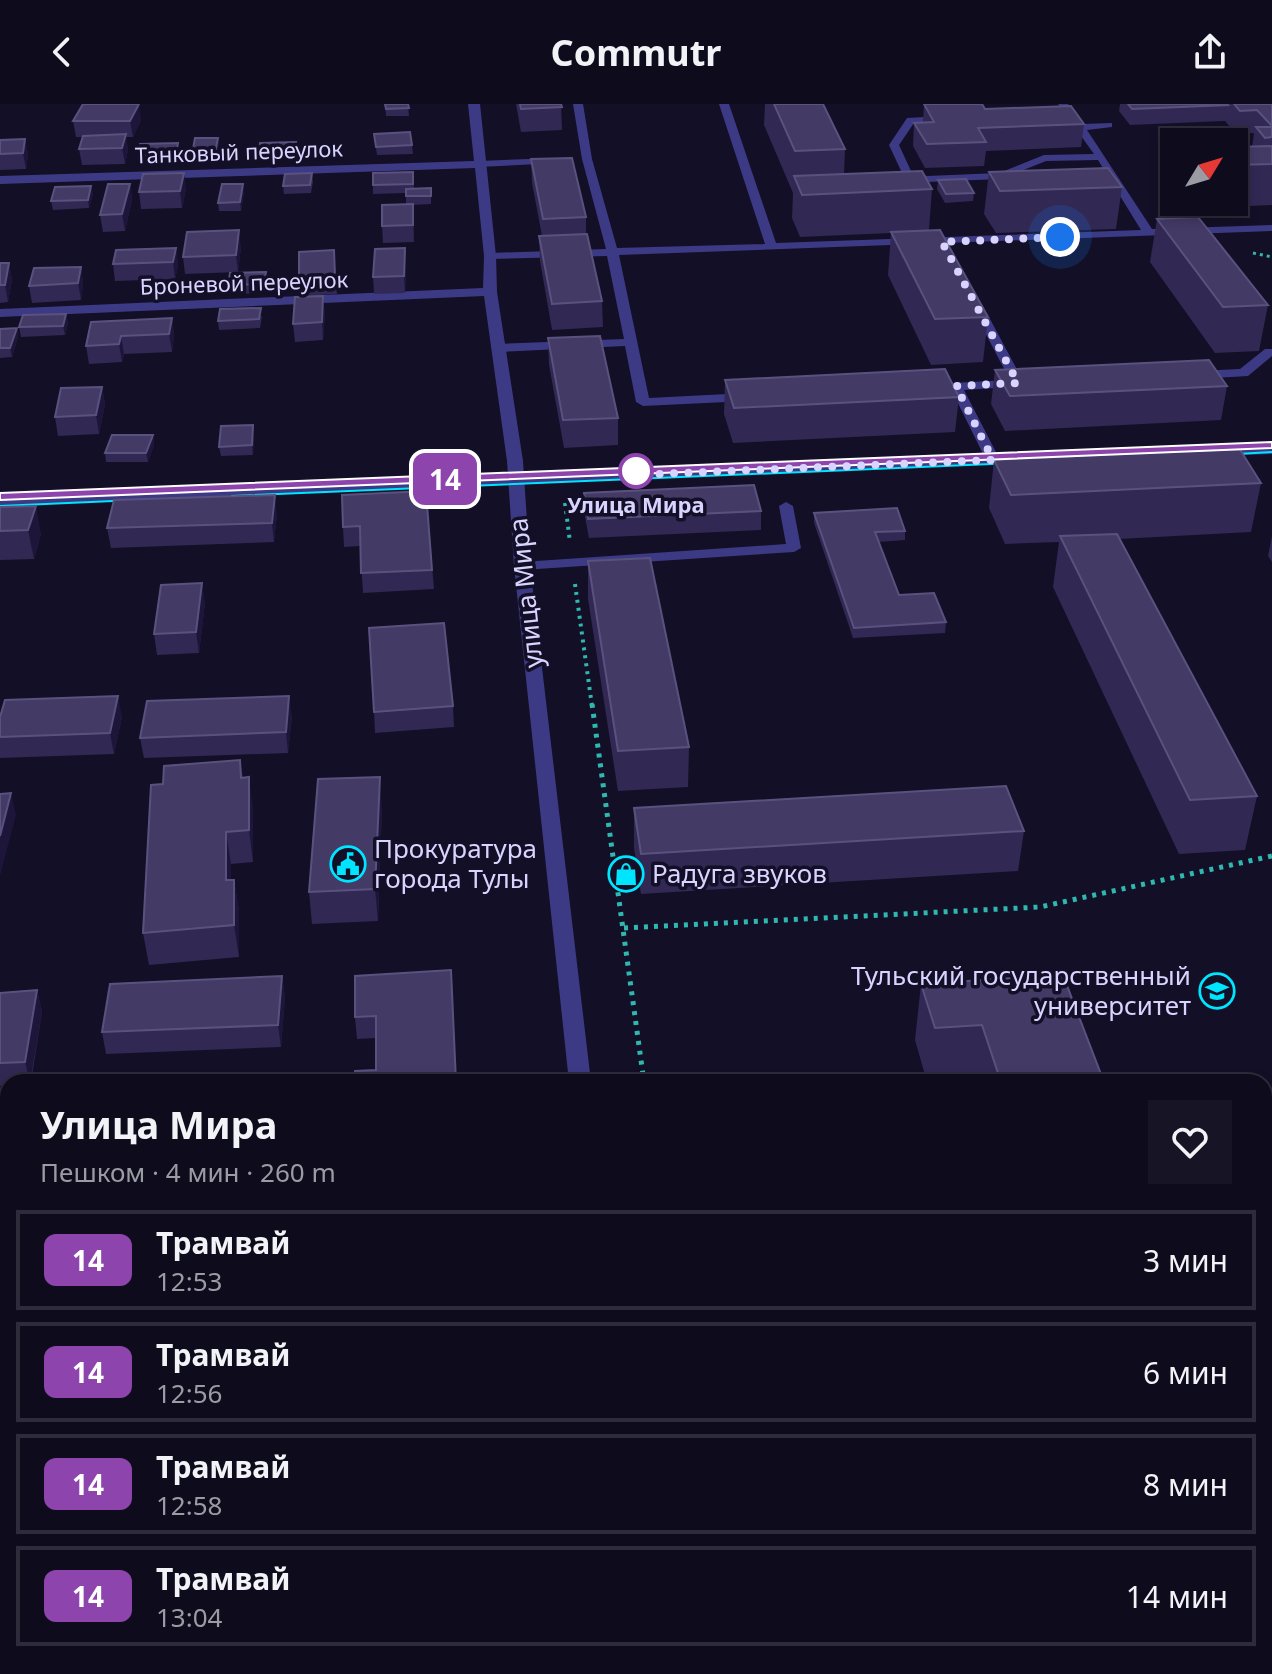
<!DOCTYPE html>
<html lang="ru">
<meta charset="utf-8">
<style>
:root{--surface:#0e0b1c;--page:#171425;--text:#f1f3f6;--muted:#9b9ba3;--line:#2e2b3b}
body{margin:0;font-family:"Noto Sans",sans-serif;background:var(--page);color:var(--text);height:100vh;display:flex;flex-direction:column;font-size:30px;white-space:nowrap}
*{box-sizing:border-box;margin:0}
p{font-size:26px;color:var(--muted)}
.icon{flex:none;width:44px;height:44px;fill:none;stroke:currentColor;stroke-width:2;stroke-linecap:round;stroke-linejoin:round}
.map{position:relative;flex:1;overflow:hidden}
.panel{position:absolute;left:0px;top:970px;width:1272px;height:600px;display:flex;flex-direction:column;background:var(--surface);border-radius:24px 24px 0 0;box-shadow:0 4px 12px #0003,0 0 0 2px var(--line)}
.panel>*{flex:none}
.badge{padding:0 16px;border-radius:12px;font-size:28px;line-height:52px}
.needle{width:52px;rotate:52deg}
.buttons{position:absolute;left:1160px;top:24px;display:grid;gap:16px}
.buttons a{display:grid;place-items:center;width:88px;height:88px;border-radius:0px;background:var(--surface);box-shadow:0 4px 12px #0003,0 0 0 2px var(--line);font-size:40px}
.you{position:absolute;width:40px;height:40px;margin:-20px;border:6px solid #fff;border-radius:50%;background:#1a73e8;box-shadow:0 0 0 12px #1a73e833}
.map>.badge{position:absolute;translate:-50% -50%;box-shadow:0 0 0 4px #fff}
.round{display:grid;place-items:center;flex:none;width:84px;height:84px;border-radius:0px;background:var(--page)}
.headline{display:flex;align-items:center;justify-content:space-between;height:136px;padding:0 40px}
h1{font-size:38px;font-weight:700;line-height:60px}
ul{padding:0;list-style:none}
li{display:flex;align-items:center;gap:24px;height:100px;margin:0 16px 12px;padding:0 24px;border:4px solid var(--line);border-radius:0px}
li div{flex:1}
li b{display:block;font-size:30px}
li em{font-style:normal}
li .badge{min-width:88px;font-weight:700;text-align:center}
header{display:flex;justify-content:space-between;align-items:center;height:104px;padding:0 40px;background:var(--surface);font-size:36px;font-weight:700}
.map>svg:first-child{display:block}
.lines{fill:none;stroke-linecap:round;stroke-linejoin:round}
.path-far2{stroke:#2fb8b0;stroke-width:3;stroke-dasharray:3 4;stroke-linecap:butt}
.path-far1{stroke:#2fb8b0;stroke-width:4;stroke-dasharray:3 5;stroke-linecap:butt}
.path{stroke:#2fb8b0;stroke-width:5;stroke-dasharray:4 6;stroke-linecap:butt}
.service{fill:#3d3a85;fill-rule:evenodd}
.minor{fill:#3d3a85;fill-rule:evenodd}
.tertiary{fill:#3d3a85;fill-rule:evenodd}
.tram{stroke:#00e5ff;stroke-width:2}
.wall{fill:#312854}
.shaded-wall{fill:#1d163a}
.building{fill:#433a66;stroke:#5a527e;stroke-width:2}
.line{fill:#8e44ad;stroke:#fff;stroke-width:2}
.walk{stroke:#d9d4ff;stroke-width:8;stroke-dasharray:0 14.4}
.stop-dot{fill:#fff;stroke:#8e44ad;stroke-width:4}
.labels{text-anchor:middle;stroke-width:7;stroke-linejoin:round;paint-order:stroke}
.far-street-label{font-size:22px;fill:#d9d4ff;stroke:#130f26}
.far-stop-label{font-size:22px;font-weight:bold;fill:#d9d4ff;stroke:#130f26}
.street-label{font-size:26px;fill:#d9d4ff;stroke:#130f26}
.poi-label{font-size:26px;fill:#d9d4ff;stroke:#130f26;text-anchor:start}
</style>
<header><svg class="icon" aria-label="back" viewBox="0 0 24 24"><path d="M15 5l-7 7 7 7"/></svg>Commutr<svg class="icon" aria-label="share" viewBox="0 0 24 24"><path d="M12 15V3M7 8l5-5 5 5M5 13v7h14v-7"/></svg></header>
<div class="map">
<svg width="1272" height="1570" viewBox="0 0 1272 1570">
<rect width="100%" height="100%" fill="#130f26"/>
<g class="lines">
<!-- path-far2 -->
<path class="path-far2" d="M1253 149 1272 153"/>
<!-- path-far1 -->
<path class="path-far1" d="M565 399 570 438
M575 480 592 602"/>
<!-- path -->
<path class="path" d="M592 600 644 978
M624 824 1040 803 1272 752"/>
<!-- service -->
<path class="service" d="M573 0H583L592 55 617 144 765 140 719 0H729L776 139 1141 126 1098 56 1046 57 1001 75 926 78 903 71 889 41 907 14 944 12 949 15 948 17 914 19 899 41 911 67 927 72 999 69 1044 51 1094 50 1058 0H1068L1082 20 1112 19V23L1087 26 1152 125 1272 121V127L619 151 649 294 747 289 753 293 747 297 643 302 636 298 625 242 497 248 491 244 497 240 624 235 607 152 490 155 484 152 490 149 606 145 582 55Z
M556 54 561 57 560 59 479 63 474 60 479 57Z
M976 196 982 200 1022 275 1033 278 1027 282 964 286 1000 356 993 360 986 356 952 287 932 288 926 284 932 280 1010 276 970 200Z
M1265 245H1272V252L1248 272 1197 275 1191 271 1197 267 1240 265Z
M786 398 793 402 801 444 794 448 522 466 515 462 522 458 786 440 779 402Z"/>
<!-- minor -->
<path class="minor" d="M468 0H480L496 152 497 188 523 357 530 462 591 978H569L514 462 507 357 484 192 0 213V205L483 184 484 152 475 64 0 80V72L474 57Z
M1264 1268H1272V1288H1264Z
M629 1562H657V1570H629Z"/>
<!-- tertiary -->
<path class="tertiary" d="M1272 340V350L1215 352 1207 347 1215 342Z
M1019 350 1024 352V358L0 402V392Z"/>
<!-- tram -->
<path class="tram" d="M1219 351 1272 348
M1004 353 1232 343
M121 388 245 383
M232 392 1015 359
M0 402 136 396"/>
</g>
<!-- wall -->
<path class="wall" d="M385 0H408L409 12H386Z
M516 0H561L562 26 521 28Z
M765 0H823L845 45 844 70 932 85 929 126 988 213 983 258 931 261 888 171 891 129 800 133 792 114 793 89 764 21Z
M924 0 985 5 1084 20 1081 43 986 47 984 62 925 64 913 42 914 19 923 18Z
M1120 0H1272V101L1181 105 1175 98H1234V43L1252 42 1254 30 1253 29 1236 30 1225 17 1130 21 1119 7Z
M141 16 133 33H126L128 46 125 60 82 61 79 45 83 33H76L73 17Z
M374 30 412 41 413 50 377 51Z
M218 34 219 42 216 57 193 58 192 50Z
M25 35 28 51 26 65 0 66V36Z
M296 38 297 47 296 54H259V46Z
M1173 46H1174V96L1167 87Z
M179 47 178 58 139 60 138 52Z
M531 55 586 113V130L602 197 603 223 552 226 540 157 539 132H542L532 79Z
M413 68 414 85 431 84V100L413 101 414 138 383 139 382 122 406 101V89L373 90V81Z
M989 68 1122 83 1116 125 996 129 984 110Z
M312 69 313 78 311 89 284 90 283 82Z
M938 76 974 89 973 97 945 99 937 85Z
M130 80 132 96 125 127 103 128 100 111Z
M91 82 93 90 89 104 53 106 51 97Z
M186 85 182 104 141 105 139 88Z
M244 88 241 107H219L218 99Z
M1157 115 1268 201 1259 247 1215 249 1150 158Z
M241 143 238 168 185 170 183 153Z
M176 144 178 162 175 175 115 177 113 160Z
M405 144 406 161 405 189 374 190 373 173Z
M334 146 337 190 301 192 299 175Z
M0 159H9L12 176 8 198 0 199Z
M81 163 83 180 81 196 32 199 29 182Z
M267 177 265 189 229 190 228 181Z
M325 209 323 236 295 238 293 220Z
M66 210 68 219 65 231 21 233 19 223Z
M262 212 260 224 219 226 218 217Z
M172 214 174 232 172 248 124 250 122 258 89 260 86 242Z
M17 224 18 233 12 253 0 254V225Z
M548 234 618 314V341L564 344 549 261Z
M995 266 1227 282 1221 316 1005 327 991 300Z
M725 276 959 293 955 328 733 339 724 310Z
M102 283 105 301 99 330 58 332 55 313Z
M253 321 254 330 253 351 221 352 219 343Z
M153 331 154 341 148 358H106L105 349Z
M994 356 1261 379 1251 428 1119 435 1257 692 1245 746 1179 750 1053 483 1059 438 1005 440 989 404Z
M426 387 434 485 363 489 360 442 344 443 343 423Z
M584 389 761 407V426L589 434 584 408Z
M0 403 41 430 34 455 0 456Z
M814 409 905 427V436L878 438 899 491 946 518 945 529 853 534 814 419Z
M277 410 274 438 111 444 107 424Z
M1272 432V458L1268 452Z
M588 457 689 643 688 683 618 687 588 495Z
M205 499 199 549 157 551 154 530Z
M453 602 454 623 375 629 374 608Z
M292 612 288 649 144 654 140 634Z
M0 613H122L114 650 0 654Z
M240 656 243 674 253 704V758L231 760V776H234L239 807V853L149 861 143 829 163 680Z
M382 704 378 817 312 820 309 788Z
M634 704 1024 727 1018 767 641 790 634 744Z
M451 866 376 934 357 935 355 913Z
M282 872 285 894 281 943 106 950 102 928Z
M921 880 1104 978H927L915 936Z
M37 886 42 908 31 978H8V981L0 982V889Z
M8 1174V1313L0 1314V1175Z
M0 1366H8V1516H0Z
M1264 1410 1272 1432V1516H1264Z"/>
<!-- shaded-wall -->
<path class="shaded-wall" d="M139 0 141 16 133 33 130 17Z
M126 30 128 46 125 60 122 44Z
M218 34 219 42 216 57 215 49Z
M25 35 28 51 26 65 23 49Z
M184 69 186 85 182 104 180 87Z
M130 80 132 96 125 127 122 110Z
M243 80 244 88 241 107 240 98Z
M91 82 93 90 89 104 88 96Z
M239 126 241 143 238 168 236 151Z
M176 144 178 162 175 175 173 158Z
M405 144 406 161 405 189 404 172Z
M9 159 12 176 8 198 5 181Z
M81 163 83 180 81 196 78 179Z
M323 192 325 209 323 236 322 218Z
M66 210 68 219 65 231 63 222Z
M172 214 174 232 172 248 169 230Z
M17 224 18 233 12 253 10 244Z
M121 232 124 250 122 258 119 240Z
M102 283 105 301 99 330 96 311Z
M253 321 254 330 253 351 252 341Z
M153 331 154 341 148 358 146 349Z
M275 391 277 410 274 438 272 419Z
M36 402 41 430 34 455 28 426Z
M202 479 205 499 199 549 196 528Z
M118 592 122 613 114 650 110 629Z
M289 592 292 612 288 649 286 628Z
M249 673 253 704V758L249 726Z
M380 673 382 704 378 817 375 785Z
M11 689 16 711 0 772V732Z
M226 728 231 760V808L226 776Z
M234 776 239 807V853L234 821Z
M282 872 285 894 281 943 278 921Z
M37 886 42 908 30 978 25 958Z
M8 1265V1290L5 1280Z"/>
<!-- building -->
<path class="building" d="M83 0H139L130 17H73Z
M385 0H408L409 4 386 5Z
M520 0H561L562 3 521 5Z
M774 0H823L845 45 795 47Z
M924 0H982L985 5 1071 2 1084 20 978 24 986 38 927 40 914 19 934 18Z
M1128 0H1227L1228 1 1132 5Z
M1234 0H1272V22L1257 6 1240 7Z
M1256 23H1272V33L1265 34Z
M410 28 412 41 376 43 374 30Z
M126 30 122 44 79 45 83 32Z
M195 34H218L215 49 192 50Z
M25 35 23 49 0 50V36Z
M296 38 295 45 259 46 260 39Z
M178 39 176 50 138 52 140 40Z
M1272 42V60L1234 61V43Z
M572 54 586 113 543 115 531 55Z
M1108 64 1122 83 1000 87 989 68Z
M922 67 932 85 802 91 794 72Z
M413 68V80L373 81V69Z
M184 69 180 87 139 88 143 70Z
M312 69 310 81 283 82 285 70Z
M966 75 974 89 946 90 938 76Z
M108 80H130L122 110 100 111Z
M222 80H243L240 98 218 99Z
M91 82 88 96 51 97 55 83Z
M431 84V92H406V85Z
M413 100V121L382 122V101Z
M1198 113 1268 201 1223 203 1157 115Z
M239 126 236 151 183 153 187 128Z
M940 126 988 213 935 215 891 128Z
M587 130 602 197 552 200 539 132Z
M176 144 173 158 113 160 116 146Z
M405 144 404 172 373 173 375 145Z
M334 146 335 173 299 175V148Z
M0 159H9L5 181H0Z
M81 163 78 179 29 182 34 164Z
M266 168 264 180 228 181 230 169Z
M323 192 322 218 293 220 295 193Z
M261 204 259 215 218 217 220 205Z
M66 210 63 222 19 223 23 211Z
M172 214 169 230 121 232 119 240 86 242 91 218Z
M17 224 10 244H0V225Z
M600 232 618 314 563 316 548 234Z
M1209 256 1227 282 1010 292 995 266Z
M945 265 959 293 734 304 725 276Z
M102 283 96 311 55 313 61 284Z
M253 321 252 341 219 343 221 322Z
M112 331H153L146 349H105Z
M1239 344 1261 379 1011 391 994 356Z
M754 381 761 407 588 415 584 389Z
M426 387 432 466 361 469 360 422 343 423 342 391Z
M275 391 272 419 107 424 114 396Z
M36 402 28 426 0 427V403Z
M897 404 905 427 875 428 899 491 934 489 946 518 854 524 814 409Z
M1117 430 1257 692 1190 696 1060 432Z
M650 454 689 643 618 647 588 457Z
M202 479 196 528 154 530 161 481Z
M444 519 453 602 374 608 369 524Z
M118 592 110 629 0 633V613L5 596Z
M289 592 286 628 140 634 147 597Z
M240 656 241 674 249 673V726L226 728V776H234V821L143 829 151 681 163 680 164 662Z
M380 673 375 785 309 788 318 675Z
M1006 682 1024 727 641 750 634 704Z
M11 689 0 732V690Z
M451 866 456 978H355V967L376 966V912L355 913V872Z
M1063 871 1104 978H1001L982 921 935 924 921 880Z
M282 872 278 921 102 928 110 880Z
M37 886 25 958 0 959V889Z
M8 1174V1265L5 1280H0V1175Z
M0 1366H8V1458H0Z
M1264 1410 1272 1432V1475H1264Z"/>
<!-- line -->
<path class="line" d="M1272 338V344L0 396V389Z"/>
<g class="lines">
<!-- walk -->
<path class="walk" d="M636 367 635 371 993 356 956 282 1018 279 942 138 1060 133"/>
</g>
<!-- icons -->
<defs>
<symbol id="civic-ring" viewBox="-11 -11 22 22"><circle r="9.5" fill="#130f26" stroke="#00e5ff" stroke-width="1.5"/><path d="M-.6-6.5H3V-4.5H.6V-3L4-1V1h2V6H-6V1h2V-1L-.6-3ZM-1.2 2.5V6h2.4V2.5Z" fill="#00e5ff"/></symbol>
<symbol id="shop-ring" viewBox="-11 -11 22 22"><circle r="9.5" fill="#130f26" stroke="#00e5ff" stroke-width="1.5"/><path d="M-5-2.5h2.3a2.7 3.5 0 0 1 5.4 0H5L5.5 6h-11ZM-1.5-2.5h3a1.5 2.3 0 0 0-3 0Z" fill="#00e5ff"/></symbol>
<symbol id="university-ring" viewBox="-11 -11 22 22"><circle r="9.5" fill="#130f26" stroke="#00e5ff" stroke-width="1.5"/><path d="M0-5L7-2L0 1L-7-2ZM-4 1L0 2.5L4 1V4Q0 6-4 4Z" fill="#00e5ff"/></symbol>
</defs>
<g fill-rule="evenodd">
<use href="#civic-ring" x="328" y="740" width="40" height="40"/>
<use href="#shop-ring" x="606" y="750" width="40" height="40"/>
<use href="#university-ring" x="1197" y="867" width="40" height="40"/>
</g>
<!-- markers -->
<circle class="stop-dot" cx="636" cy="367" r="16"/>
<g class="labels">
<!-- far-street labels -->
<g class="far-street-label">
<text transform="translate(239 48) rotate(-2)" y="8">Танковый переулок</text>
<text transform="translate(244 179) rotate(-2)" y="8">Броневой переулок</text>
</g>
<!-- far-stop labels -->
<g class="far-stop-label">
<text x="636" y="409">Улица Мира</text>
</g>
<!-- street labels -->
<g class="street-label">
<text transform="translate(526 489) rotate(-96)" y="9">улица Мира</text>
</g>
<!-- poi labels -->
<g class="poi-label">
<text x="374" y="754">Прокуратура<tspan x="374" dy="30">города Тулы</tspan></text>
<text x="652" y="779">Радуга звуков</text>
<text x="1191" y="881" text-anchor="end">Тульский государственный<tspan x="1191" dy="30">университет</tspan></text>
</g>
</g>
</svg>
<div class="buttons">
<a><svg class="needle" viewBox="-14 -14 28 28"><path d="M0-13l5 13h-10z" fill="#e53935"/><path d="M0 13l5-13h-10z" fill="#9b9ba3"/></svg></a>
</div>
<div class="you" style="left:1060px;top:133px"></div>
<b class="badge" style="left:445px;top:375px;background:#8e44ad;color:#fff">14</b>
<section class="panel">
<div class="headline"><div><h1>Улица Мира</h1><p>Пешком · 4 мин · 260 m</p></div><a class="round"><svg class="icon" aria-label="heart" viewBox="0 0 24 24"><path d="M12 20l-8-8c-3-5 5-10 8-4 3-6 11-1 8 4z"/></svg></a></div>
<ul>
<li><span class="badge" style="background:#8e44ad;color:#fff">14</span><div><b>Трамвай</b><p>12:53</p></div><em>3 мин</em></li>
<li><span class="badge" style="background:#8e44ad;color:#fff">14</span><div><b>Трамвай</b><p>12:56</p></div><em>6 мин</em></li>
<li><span class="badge" style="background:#8e44ad;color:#fff">14</span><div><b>Трамвай</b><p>12:58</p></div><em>8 мин</em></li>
<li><span class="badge" style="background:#8e44ad;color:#fff">14</span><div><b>Трамвай</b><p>13:04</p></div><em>14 мин</em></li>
</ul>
</section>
</div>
